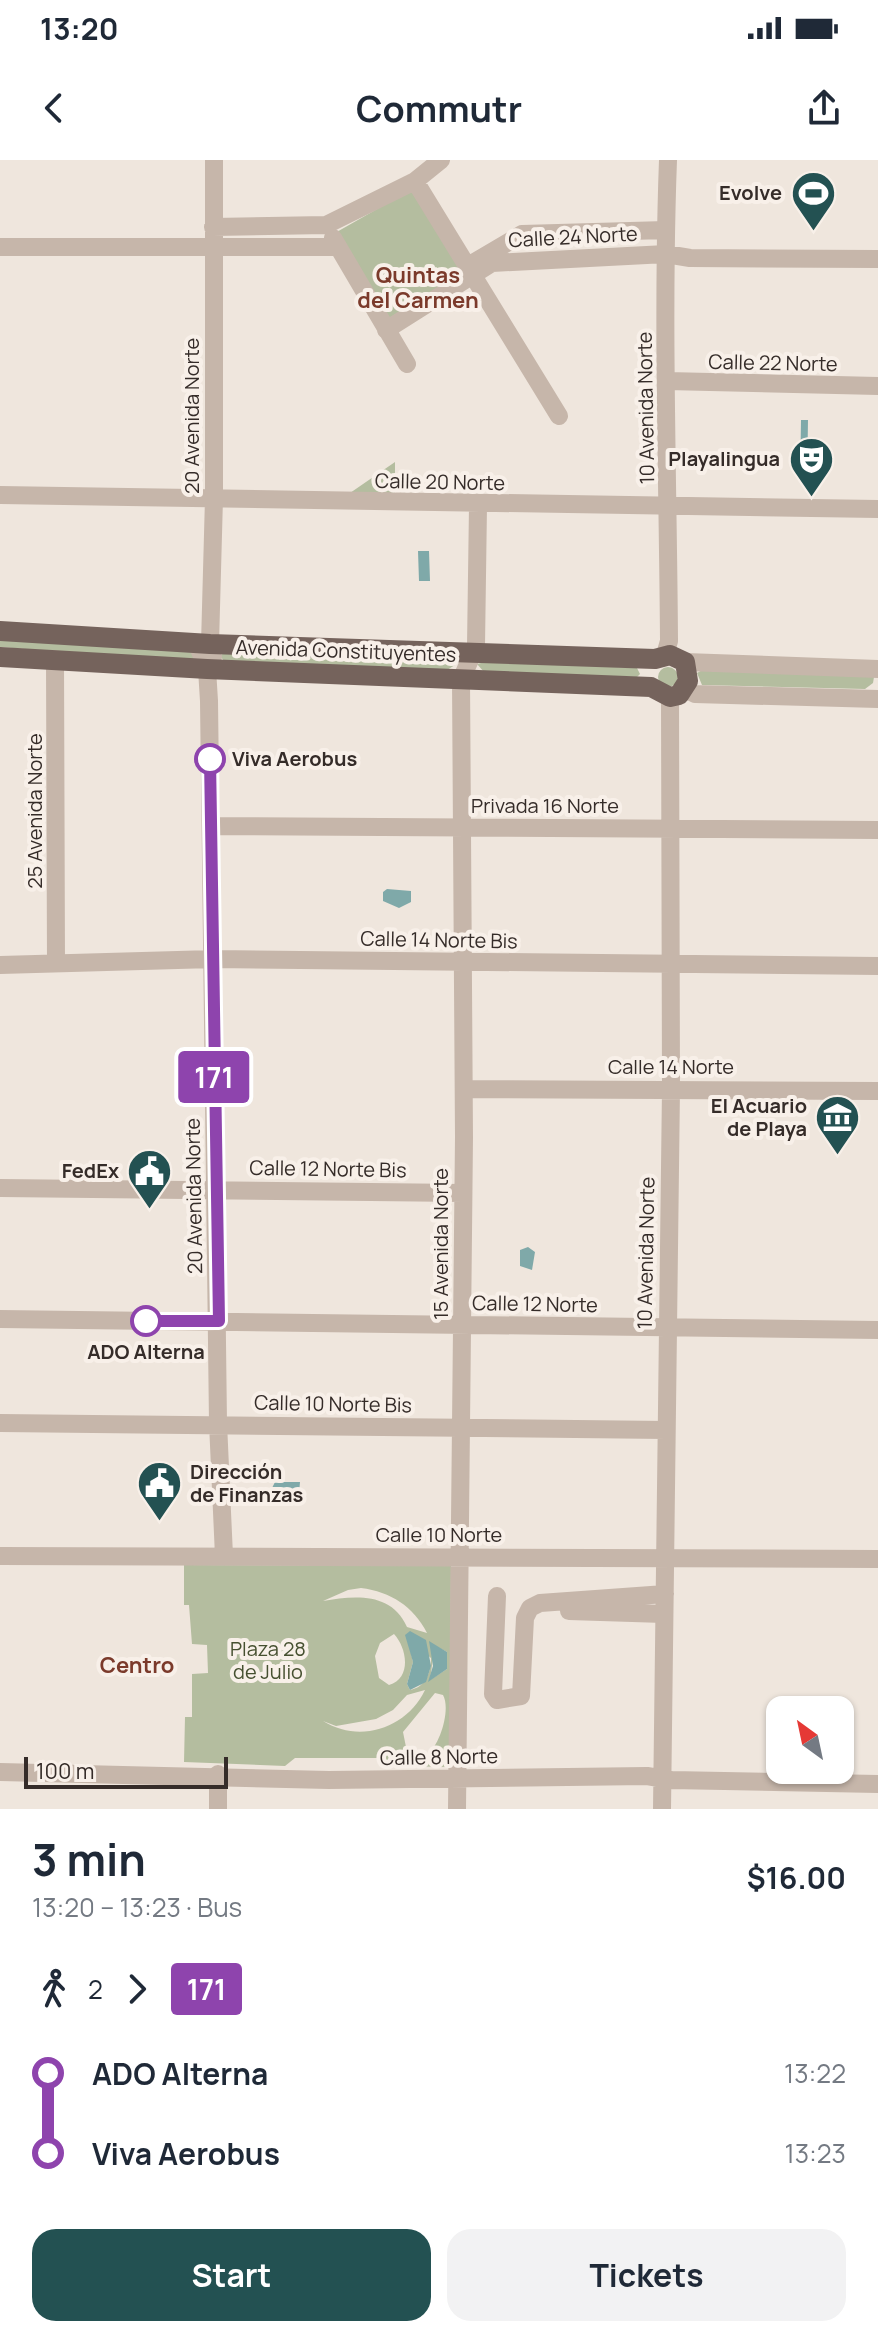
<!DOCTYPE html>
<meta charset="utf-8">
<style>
:root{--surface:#fff;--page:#f2f2f3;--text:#1f2937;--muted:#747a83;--accent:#235152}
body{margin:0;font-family:Manrope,sans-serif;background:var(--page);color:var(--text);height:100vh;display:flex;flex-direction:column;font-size:30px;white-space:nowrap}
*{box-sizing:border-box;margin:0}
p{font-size:26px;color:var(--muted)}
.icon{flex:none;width:44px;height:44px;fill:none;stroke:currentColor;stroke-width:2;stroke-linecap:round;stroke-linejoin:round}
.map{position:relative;height:1649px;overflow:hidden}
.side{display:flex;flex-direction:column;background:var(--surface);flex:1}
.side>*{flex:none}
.badge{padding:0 16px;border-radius:6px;font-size:28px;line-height:52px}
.needle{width:52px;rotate:327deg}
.tools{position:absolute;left:766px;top:1536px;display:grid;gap:16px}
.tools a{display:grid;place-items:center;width:88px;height:88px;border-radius:16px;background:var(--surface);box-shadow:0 2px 6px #0004;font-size:40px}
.scale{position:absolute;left:24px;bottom:20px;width:204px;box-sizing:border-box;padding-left:8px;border:4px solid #352c29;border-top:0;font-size:22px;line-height:28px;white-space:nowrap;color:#352c29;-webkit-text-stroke:6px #f8f0e9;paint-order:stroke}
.map>.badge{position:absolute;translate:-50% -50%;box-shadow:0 0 0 4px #fff}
.legs{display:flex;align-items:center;gap:12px;height:88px;padding:0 32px;font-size:26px}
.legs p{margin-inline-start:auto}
.head{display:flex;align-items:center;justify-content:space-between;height:136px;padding:0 32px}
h1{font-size:44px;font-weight:700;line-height:60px}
.action{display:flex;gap:16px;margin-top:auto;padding:16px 32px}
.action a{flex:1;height:92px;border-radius:24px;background:var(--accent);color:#fff;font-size:32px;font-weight:700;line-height:92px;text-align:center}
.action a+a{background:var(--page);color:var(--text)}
ul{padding:0 32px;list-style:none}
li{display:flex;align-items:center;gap:28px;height:80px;font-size:30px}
li i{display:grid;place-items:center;width:12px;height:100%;margin:0 10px;background:currentColor}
li i::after{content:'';width:20px;height:20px;margin:-10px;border:6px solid;border-radius:50%;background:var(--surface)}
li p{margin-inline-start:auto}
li:first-child i{background:linear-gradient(#0000 50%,currentColor 0)}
li:last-child i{background:linear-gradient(currentColor 50%,#0000 0)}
.status{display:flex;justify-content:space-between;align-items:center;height:56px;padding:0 40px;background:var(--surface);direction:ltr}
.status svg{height:22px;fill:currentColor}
header{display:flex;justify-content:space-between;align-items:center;height:104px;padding:0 32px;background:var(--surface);font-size:36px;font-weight:700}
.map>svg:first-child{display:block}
.green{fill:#b4bd9f;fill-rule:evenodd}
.water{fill:#7fa9a9}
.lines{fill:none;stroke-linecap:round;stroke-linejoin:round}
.minor{stroke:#c6b6aa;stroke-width:18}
.major{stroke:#75635c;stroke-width:20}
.line-1-casing{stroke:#fff;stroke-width:18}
.line-1{stroke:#8e44ad;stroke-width:12}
.stop-1-dot{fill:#fff;stroke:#8e44ad;stroke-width:4}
.labels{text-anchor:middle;stroke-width:8;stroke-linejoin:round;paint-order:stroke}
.poi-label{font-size:20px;font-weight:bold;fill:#352c29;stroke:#f8f0e9;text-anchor:end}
.street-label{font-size:20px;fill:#352c29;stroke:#f8f0e9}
.stop-label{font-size:20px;font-weight:bold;fill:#352c29;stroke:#f8f0e9;text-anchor:start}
.park-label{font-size:20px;fill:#465030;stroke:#f8f0e9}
.neighbourhood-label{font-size:22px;font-weight:bold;fill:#7b3a2b;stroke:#f8f0e9}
</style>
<div class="status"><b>13:20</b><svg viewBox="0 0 49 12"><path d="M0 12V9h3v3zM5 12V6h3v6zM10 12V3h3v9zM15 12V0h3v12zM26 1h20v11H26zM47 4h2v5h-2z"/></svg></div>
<header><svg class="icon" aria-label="back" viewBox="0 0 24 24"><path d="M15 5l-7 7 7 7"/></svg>Commutr<svg class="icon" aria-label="share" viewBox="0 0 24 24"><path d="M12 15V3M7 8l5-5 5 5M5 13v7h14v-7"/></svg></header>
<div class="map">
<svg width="878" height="1649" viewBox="0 0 878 1649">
<rect width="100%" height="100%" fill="#efe6dd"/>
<!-- green -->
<path class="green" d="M414 28 466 112 386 160 335 73Z
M395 302V333H350Z
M0 477 192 491 196 496 191 502 0 487Z
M225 492 445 500 455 505 447 510 225 502 220 496Z
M489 501 637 508 640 514 637 517 484 512 477 504Z
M658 517a10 10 0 1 1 20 0a10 10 0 1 1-20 0Z
M704 509 874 517 873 523 865 529 702 525 697 513Z
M184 1405 451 1406 450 1607 392 1606 383 1598H295L285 1606 184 1602 185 1557H192V1514L208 1513 207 1485 192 1484 189 1445H184ZM361 1428C391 1432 413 1446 427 1473L407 1467C391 1431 353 1436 323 1441L348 1430ZM394 1474C407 1488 412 1518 389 1525L379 1518 375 1496 380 1483ZM408 1480 431 1498C431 1512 426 1527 410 1530L407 1524 413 1502ZM430 1483 447 1492V1509L430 1520 433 1498ZM425 1530C407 1568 360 1584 323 1561L336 1566 376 1559 393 1550 407 1535ZM435 1533 443 1535C451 1549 440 1585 427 1595L406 1587 403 1572Z"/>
<!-- water -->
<path class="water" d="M801 260H808L807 322H800Z
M418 391H429L430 421H419Z
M387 729 411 731V742L399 748 383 741V732Z
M528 1087 535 1092 532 1110 520 1106V1090Z
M275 1322H300L299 1334 275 1333 272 1328Z
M410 1471 426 1480 431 1506 426 1522 410 1530 407 1524 413 1502 405 1475Z
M429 1481 447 1492V1509L428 1522 433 1506Z"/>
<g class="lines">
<!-- minor -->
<path class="minor" d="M415 21 559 256
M213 67 326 65 415 21 441 0
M333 78 407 204
M0 87H338
M473 103 522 74 666 70
M386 170 492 103 666 94 690 98 878 99
M667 221 878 226
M0 335 878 349
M197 484 207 509 209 541 218 1263 224 1396
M665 495 669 481C668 321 662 160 668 0
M213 497 210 484 214 338V0
M55 499 56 803
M685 502 878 509
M685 529 695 534 878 539
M211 666 878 670
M0 805 213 799 878 806
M464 929 878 931
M0 1028 463 1033
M0 1159 878 1170
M0 1263 666 1270
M0 1396 878 1399
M497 1436 493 1534 497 1540 521 1536 525 1458 530 1448 540 1443 665 1434
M569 1451 664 1454
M0 1612 329 1620 647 1616 671 1620 878 1624
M218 1649V1614
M457 1649 464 977 461 520 476 486 478 346
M662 1649 671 928 670 537"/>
<!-- major -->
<path class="major" d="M0 471 210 484 655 499 670 495 685 502 688 521 679 535 670 537 651 527 207 509 0 497"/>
</g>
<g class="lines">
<defs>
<path id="line-1" d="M146 1161H219L210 599"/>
</defs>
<!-- line-1 casing -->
<use href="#line-1" class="line-1-casing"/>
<!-- line-1 -->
<use href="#line-1" class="line-1"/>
</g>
<!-- icons -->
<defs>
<symbol id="stadium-pin" viewBox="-11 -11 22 30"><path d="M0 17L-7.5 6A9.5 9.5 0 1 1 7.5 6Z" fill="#235152" stroke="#f8f0e9"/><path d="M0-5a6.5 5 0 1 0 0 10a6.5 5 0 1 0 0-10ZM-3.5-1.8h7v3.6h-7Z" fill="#fff"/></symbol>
<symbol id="theatre-pin" viewBox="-11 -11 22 30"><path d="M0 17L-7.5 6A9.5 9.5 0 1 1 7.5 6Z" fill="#235152" stroke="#f8f0e9"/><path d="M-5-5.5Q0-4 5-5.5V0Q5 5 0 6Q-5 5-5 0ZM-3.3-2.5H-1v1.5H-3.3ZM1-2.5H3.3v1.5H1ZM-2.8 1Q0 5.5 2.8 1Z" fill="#fff"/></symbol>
<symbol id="museum-pin" viewBox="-11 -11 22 30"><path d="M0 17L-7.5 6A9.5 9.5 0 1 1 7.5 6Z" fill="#235152" stroke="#f8f0e9"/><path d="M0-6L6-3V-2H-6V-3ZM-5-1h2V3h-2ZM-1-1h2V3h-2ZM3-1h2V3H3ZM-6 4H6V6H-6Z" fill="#fff"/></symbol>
<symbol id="civic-pin" viewBox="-11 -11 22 30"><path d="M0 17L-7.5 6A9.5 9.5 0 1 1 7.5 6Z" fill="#235152" stroke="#f8f0e9"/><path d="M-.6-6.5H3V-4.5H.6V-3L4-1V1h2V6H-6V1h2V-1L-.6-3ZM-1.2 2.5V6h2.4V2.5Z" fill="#fff"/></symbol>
</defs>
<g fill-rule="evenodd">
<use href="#stadium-pin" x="788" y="8" width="51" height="69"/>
<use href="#theatre-pin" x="786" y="274" width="51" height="69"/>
<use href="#museum-pin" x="812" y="932" width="51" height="69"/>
<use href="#civic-pin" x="124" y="986" width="51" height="69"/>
<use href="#civic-pin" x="134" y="1298" width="51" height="69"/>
</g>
<!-- markers -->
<g class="stop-1-dot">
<circle cx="210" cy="599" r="14"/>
<circle cx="146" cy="1161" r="14"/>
</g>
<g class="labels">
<!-- poi labels -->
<g class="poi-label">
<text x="782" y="40">Evolve</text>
<text x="780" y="306">Playalingua</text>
<text x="807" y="953">El Acuario<tspan x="807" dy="23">de Playa</tspan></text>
<text x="119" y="1018">FedEx</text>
<text x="190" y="1319" text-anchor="start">Dirección<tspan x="190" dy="23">de Finanzas</tspan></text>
</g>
<!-- street labels -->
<g class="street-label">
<text transform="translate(573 77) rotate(-3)" y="7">Calle 24 Norte</text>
<text transform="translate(773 203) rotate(1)" y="7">Calle 22 Norte</text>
<text transform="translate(646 248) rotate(-91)" y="7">10 Avenida Norte</text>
<text transform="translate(192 256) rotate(-90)" y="7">20 Avenida Norte</text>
<text transform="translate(440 322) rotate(1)" y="7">Calle 20 Norte</text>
<text transform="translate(346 491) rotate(2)" y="7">Avenida Constituyentes</text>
<text x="545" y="653">Privada 16 Norte</text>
<text transform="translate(35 651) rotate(-90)" y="7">25 Avenida Norte</text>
<text transform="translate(439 780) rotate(1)" y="7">Calle 14 Norte Bis</text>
<text x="671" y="914">Calle 14 Norte</text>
<text transform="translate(328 1009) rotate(1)" y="7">Calle 12 Norte Bis</text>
<text transform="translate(194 1036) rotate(-91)" y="7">20 Avenida Norte</text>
<text transform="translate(441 1084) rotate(-90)" y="7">15 Avenida Norte</text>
<text transform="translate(646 1093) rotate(-89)" y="7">10 Avenida Norte</text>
<text transform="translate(535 1144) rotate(1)" y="7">Calle 12 Norte</text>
<text transform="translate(333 1244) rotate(1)" y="7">Calle 10 Norte Bis</text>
<text x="439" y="1382">Calle 10 Norte</text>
<text transform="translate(439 1597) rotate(-1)" y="7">Calle 8 Norte</text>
</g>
<!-- stop labels -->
<g class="stop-label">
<text x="232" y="606">Viva Aerobus</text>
<text x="146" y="1199" text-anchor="middle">ADO Alterna</text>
</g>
<!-- park labels -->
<g class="park-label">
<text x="268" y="1496">Plaza 28<tspan x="268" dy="23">de Julio</tspan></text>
</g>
<!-- neighbourhood labels -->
<g class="neighbourhood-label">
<text x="418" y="123">Quintas<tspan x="418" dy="25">del Carmen</tspan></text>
<text x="137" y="1513">Centro</text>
</g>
</g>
</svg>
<div class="tools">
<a><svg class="needle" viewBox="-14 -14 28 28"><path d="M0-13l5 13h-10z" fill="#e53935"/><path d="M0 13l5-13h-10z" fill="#747a83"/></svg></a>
</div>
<div class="scale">100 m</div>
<b class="badge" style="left:214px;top:917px;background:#8e44ad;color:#fff">171</b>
</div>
<section class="side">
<div class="head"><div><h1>3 min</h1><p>13:20 – 13:23 · Bus</p></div><b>$16.00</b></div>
<div class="legs"><svg class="icon" aria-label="walk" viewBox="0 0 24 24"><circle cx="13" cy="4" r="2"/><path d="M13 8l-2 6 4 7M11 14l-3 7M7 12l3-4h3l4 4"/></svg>2<svg class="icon" aria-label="forward" viewBox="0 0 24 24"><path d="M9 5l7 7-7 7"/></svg><b class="badge" style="background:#8e44ad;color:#fff">171</b></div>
<ul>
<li><i style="color:#8e44ad"></i><b>ADO Alterna</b><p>13:22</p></li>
<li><i style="color:#8e44ad"></i><b>Viva Aerobus</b><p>13:23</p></li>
</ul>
<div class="action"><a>Start</a><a>Tickets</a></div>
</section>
